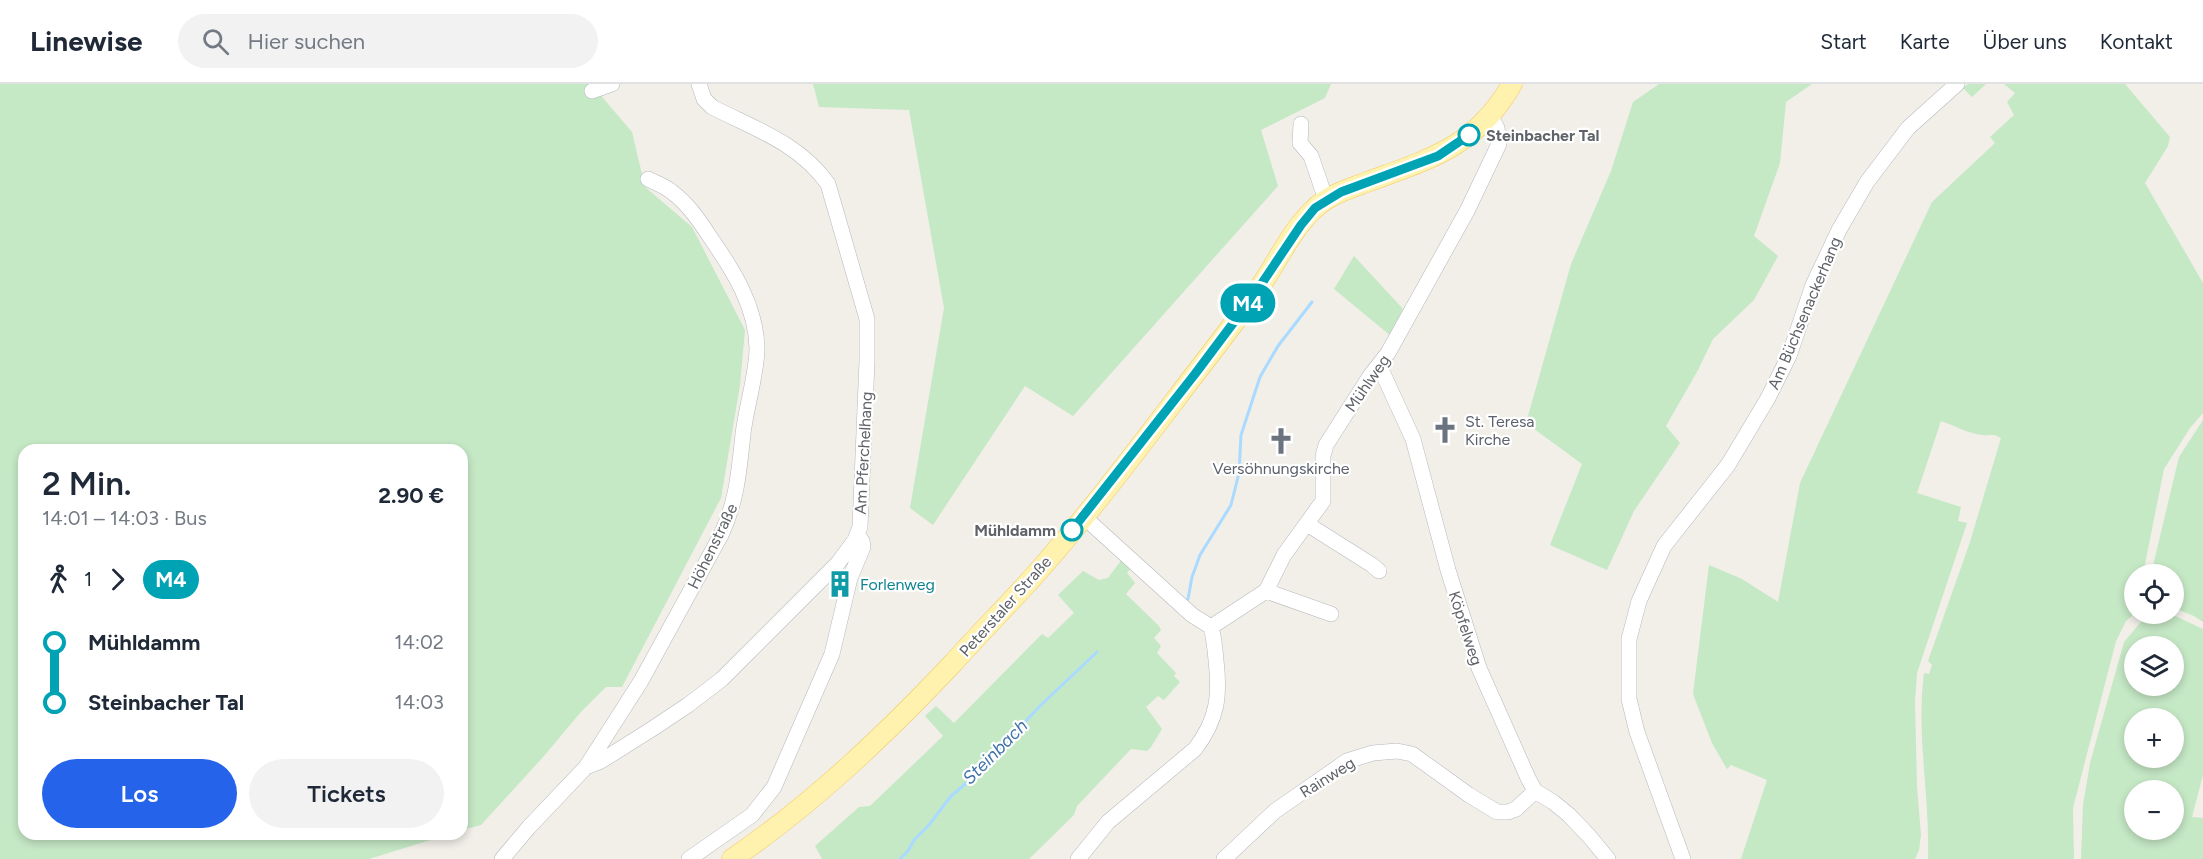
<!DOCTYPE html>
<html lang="de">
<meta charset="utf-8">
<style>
:root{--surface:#fff;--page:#f2f2f3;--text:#1f2937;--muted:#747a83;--line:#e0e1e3;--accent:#2563eb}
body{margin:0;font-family:Figtree,sans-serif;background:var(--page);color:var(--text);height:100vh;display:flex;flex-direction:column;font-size:22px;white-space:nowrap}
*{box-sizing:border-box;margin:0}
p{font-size:20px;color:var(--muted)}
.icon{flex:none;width:33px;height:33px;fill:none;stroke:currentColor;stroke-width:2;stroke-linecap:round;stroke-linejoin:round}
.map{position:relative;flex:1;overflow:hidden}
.drawer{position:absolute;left:18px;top:360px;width:450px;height:396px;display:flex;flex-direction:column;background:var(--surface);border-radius:18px;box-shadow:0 3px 9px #0003}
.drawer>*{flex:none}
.badge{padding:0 12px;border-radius:20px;font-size:21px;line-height:39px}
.buttons{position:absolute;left:2124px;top:480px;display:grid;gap:12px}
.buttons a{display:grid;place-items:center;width:60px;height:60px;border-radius:50%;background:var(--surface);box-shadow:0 3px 9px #0003;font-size:30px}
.map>.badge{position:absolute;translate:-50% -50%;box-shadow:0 0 0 3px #fff}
.legs{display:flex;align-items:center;gap:9px;height:66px;padding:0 24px;font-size:20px}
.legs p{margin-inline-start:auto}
.head{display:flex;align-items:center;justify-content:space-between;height:102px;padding:0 24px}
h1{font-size:33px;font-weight:600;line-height:45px}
.primary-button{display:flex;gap:12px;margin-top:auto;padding:12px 24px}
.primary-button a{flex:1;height:69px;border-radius:36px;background:var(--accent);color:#fff;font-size:24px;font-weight:600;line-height:69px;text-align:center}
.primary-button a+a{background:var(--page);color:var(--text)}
ul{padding:0 24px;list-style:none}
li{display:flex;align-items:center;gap:21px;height:60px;font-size:22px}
li i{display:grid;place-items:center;width:9px;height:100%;margin:0 8px;background:currentColor}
li i::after{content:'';width:15px;height:15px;margin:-8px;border:4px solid;border-radius:50%;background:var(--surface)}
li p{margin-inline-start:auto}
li:first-child i{background:linear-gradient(#0000 50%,currentColor 0)}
li:last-child i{background:linear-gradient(currentColor 50%,#0000 0)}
header{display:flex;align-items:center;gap:36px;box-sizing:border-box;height:84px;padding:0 30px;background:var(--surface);border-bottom:2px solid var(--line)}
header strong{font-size:28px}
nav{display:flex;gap:33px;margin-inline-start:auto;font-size:21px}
.search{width:420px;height:54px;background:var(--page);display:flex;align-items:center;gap:15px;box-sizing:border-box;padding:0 21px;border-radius:33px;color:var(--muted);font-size:22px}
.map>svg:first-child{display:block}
.green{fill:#c5e8c5;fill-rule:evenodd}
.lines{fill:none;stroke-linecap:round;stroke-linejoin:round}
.stream{stroke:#aadaff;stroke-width:3}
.minor-casing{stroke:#b5b8bc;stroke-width:16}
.major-casing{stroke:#f2c960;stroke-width:21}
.minor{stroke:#fff;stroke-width:15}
.major{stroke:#fff2af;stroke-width:20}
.line-1-casing{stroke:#fff;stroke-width:14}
.line-1{stroke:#00a3b4;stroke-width:9}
.stop-1-dot{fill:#fff;stroke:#00a3b4;stroke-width:3}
.labels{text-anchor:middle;stroke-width:4.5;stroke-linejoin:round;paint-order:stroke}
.stop-label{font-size:16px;font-weight:bold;fill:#5f6368;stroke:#fff;text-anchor:start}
.street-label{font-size:16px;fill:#5f6368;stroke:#fff}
.worship-label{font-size:16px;fill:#5b616d;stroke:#fff;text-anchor:start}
.culture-label{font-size:16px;fill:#0d838f;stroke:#fff;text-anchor:start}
.water-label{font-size:18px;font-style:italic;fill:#4174aa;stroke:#fff}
</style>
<header>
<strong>Linewise</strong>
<div class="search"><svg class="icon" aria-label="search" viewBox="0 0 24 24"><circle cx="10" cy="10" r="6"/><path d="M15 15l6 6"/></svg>Hier suchen</div>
<nav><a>Start</a><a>Karte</a><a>Über uns</a><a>Kontakt</a></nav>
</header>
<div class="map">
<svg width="2203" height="775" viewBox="0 0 2203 775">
<rect width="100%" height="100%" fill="#f1efe8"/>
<!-- green -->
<path class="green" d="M0 0H591L632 48 645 103 692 143 745 246 740 301 721 414 622 603H606L580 629 544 672 481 741 462 746V366H24V750H450L369 775H0Z
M813 0H1331L1325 14 1261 46 1278 102 1073 332 1025 302 933 441 910 424 944 224 909 26 819 23Z
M1659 0H1812L1786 18 1780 79 1754 152 1778 172 1754 216 1713 255 1698 286 1666 342 1680 359 1634 427 1607 486 1550 461 1582 380 1526 339 1571 180 1611 87 1633 18Z
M1968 0H1986L1972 13 1963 4Z
M2004 0H2125L2170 53 2168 62 2145 99 2203 199V329L2190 344 2164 385 2143 490H2134V523L2132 532 2126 537 2116 557 2073 724 2074 775H1928C1930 712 1916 651 1924 589L1929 590 1932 581 1928 577 1970 458 2001 354C1992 349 1992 352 1983 351 1969 350 1954 341 1941 337L1917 409 1961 423 1958 437 1967 439 1917 589 1915 617 1917 703 1921 751 1919 766 1915 775H1741L1767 696 1731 681 1727 685 1712 659 1693 610 1709 481 1742 495 1778 518 1800 399 1932 118 1995 59 1990 53 2014 31 2007 18 2015 9Z
M1354 172 1403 225 1391 252 1334 205Z
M2203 336V538L2194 532 2174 524V490H2151L2179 373Z
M1123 474 1133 481 1127 489 1135 499 1126 510 1159 542 1161 546 1154 554 1161 562 1157 569 1176 589 1174 592 1180 598 1164 616 1158 612 1146 623 1162 645 1151 663 1147 667 1131 665 1077 722 1074 731 1029 775H822L815 762 859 723 870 722 943 652 925 632 936 622 954 639 1042 550 1048 554 1074 529 1058 511 1083 487 1099 496 1108 494Z
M2153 530 2175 532 2203 545V691L2192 733 2203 734V775H2081L2083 721 2090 679 2124 558 2141 538ZM2134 562H2174V602H2134ZM2134 634H2174V674H2134ZM2134 706H2174V746H2134Z"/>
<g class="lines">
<!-- stream -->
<path class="stream" d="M1188 515 1192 493 1200 471 1231 421 1239 389 1241 351 1260 293 1278 262 1312 218
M900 775 908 767 914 756 929 741 951 712 970 696 1040 622 1097 568"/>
<defs>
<path id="minor" d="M592 7 612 0
M1301 40 1300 59 1311 72 1326 116
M1379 281 1413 355 1448 486 1479 584 1528 694 1535 707 1553 718 1569 731 1589 752 1608 775
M1083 432 1192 531 1211 543
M1307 440 1372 481 1379 487
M1266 507 1331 530
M1211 543 1266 507 1284 471 1323 417V372L1326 361 1370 292 1388 269 1467 127 1499 60 1497 44 1490 31
M586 683 601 677 652 645 688 621 722 595 838 479 855 456 860 443 867 277V235L828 100C799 59 755 45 712 23L704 15 699 0
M502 775 529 743 586 683 641 597 721 451C737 417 739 387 743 350 746 324 757 289 757 264 756 222 733 186 710 153 699 136 688 120 672 108 665 102 656 99 648 95
M689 775 752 731 774 703 832 570 850 494 863 463 862 457 857 451
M1078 775 1108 738 1195 665C1218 635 1220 611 1216 576 1215 565 1214 553 1211 543
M1224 775 1275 727 1347 677 1373 669 1397 667 1412 670 1469 711 1497 728H1508L1516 725 1535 707
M1683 775 1637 648 1629 615V555L1639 517 1664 462 1728 381 1768 314 1789 272 1813 201 1839 146 1867 98 1908 44 1957 0"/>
<path id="major" d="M732 775C814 719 886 650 954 578 980 549 1008 521 1034 492 1091 428 1143 358 1195 290 1218 260 1241 231 1262 200 1278 176 1292 146 1313 126 1328 111 1348 105 1367 98 1430 75 1476 63 1512 0"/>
</defs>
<!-- minor casing -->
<use href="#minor" class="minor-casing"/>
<!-- major casing -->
<use href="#major" class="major-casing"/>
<!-- minor -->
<use href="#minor" class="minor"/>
<!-- major -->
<use href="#major" class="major"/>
</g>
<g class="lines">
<defs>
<path id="line-1" d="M1072 446 1195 290 1252 214 1301 141 1315 124 1341 108 1438 72 1469 51"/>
</defs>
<!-- line-1 casing -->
<use href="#line-1" class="line-1-casing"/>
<!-- line-1 -->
<use href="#line-1" class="line-1"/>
</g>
<!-- icons -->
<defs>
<symbol id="church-bare" viewBox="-9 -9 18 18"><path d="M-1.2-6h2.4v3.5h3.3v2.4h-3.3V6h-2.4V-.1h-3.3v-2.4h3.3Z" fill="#6b7280" stroke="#fff" stroke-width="2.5" paint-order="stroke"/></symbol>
<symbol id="building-bare" viewBox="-9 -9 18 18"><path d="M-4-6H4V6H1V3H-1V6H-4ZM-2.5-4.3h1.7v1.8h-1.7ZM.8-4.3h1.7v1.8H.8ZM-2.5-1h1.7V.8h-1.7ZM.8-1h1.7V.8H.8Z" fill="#0f9aa8" stroke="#fff" stroke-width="2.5" paint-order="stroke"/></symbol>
</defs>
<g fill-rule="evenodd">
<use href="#church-bare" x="1426" y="327" width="38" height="38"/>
<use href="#church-bare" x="1262" y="338" width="38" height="38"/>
<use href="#building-bare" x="821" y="481" width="38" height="38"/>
</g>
<!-- markers -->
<g class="stop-1-dot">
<circle cx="1469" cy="51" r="10"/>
<circle cx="1072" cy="446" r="10"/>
</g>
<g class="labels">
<!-- stop labels -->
<g class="stop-label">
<text x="1486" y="57">Steinbacher Tal</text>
<text x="1056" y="452" text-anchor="end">Mühldamm</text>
</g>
<!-- street labels -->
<g class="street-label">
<text transform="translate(1804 229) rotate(-67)" y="6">Am Büchsenackerhang</text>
<text transform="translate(1367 299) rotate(-55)" y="6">Mühlweg</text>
<text transform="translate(863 369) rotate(-87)" y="6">Am Pferchelhang</text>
<text transform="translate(712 462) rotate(-64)" y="6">Höhenstraße</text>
<text transform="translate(1005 522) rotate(-48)" y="6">Peterstaler Straße</text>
<text transform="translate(1466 544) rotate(72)" y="6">Köpfelweg</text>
<text transform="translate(1327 693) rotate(-32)" y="6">Rainweg</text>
</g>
<!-- worship labels -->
<g class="worship-label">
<text x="1465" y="343">St. Teresa<tspan x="1465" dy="18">Kirche</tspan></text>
<text x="1281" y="390" text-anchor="middle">Versöhnungskirche</text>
</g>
<!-- culture labels -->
<g class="culture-label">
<text x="860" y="506">Forlenweg</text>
</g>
<!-- water labels -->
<g class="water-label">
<text transform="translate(995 668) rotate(-45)" y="6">Steinbach</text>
</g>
</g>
</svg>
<div class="buttons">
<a><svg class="icon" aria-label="locate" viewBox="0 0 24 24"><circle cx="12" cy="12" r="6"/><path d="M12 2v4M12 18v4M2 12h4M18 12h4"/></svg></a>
<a><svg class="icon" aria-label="layers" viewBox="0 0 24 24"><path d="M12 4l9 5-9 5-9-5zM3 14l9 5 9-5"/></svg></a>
<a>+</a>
<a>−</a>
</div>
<b class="badge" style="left:1248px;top:219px;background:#00a3b4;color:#fff">M4</b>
<section class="drawer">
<div class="head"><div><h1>2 Min.</h1><p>14:01 – 14:03 · Bus</p></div><b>2.90 €</b></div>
<div class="legs"><svg class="icon" aria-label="walk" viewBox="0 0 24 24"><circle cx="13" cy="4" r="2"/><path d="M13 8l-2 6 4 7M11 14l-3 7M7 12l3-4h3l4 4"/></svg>1<svg class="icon" aria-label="forward" viewBox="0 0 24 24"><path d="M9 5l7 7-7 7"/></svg><b class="badge" style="background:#00a3b4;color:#fff">M4</b></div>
<ul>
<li><i style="color:#00a3b4"></i><b>Mühldamm</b><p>14:02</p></li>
<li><i style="color:#00a3b4"></i><b>Steinbacher Tal</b><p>14:03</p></li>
</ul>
<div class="primary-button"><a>Los</a><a>Tickets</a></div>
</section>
</div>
